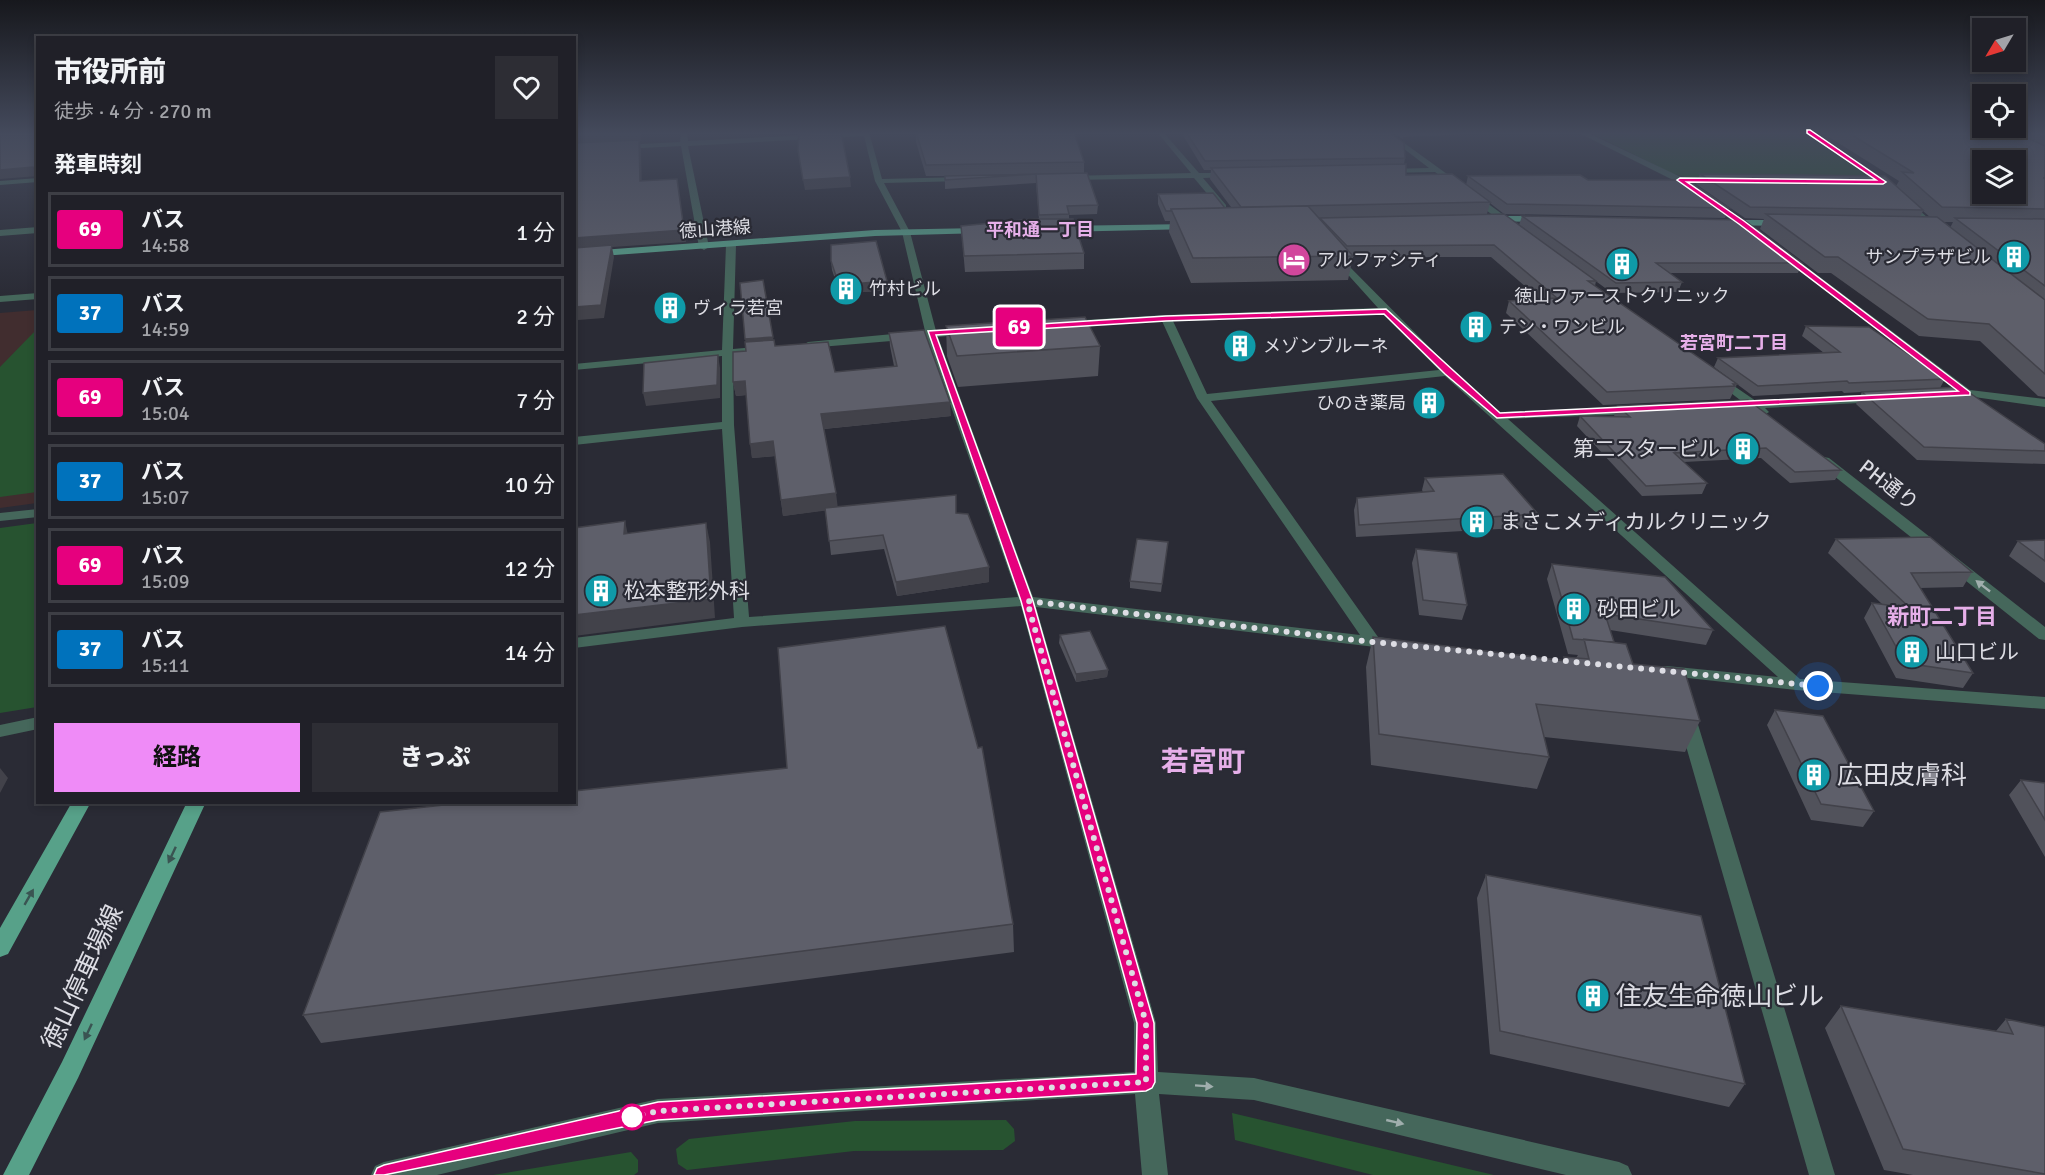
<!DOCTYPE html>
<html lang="ja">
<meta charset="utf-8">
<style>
:root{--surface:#202028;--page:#2d2d34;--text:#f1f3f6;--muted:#a2a3a8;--line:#3d3e45;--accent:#ef8bf7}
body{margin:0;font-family:Signika,"Noto Sans JP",sans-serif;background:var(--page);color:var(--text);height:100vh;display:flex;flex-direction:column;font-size:22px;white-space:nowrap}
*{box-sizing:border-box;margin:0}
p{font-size:20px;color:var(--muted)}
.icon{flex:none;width:33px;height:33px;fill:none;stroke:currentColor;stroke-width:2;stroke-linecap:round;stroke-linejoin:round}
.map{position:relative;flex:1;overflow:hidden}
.panel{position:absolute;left:36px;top:36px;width:540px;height:768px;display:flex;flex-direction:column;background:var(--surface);border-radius:0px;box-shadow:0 3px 9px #0003,0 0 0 2px var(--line)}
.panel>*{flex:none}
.badge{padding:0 12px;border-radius:4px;font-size:21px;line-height:39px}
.needle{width:39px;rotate:232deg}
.buttons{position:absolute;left:1972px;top:18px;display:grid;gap:12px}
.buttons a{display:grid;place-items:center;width:54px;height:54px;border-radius:0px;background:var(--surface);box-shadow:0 3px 9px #0003,0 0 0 2px var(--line);font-size:30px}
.you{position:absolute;width:30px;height:30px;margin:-15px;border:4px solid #fff;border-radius:50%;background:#1a73e8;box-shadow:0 0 0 9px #1a73e833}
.map>.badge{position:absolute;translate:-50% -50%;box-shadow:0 0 0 3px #fff}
h2{padding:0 18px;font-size:22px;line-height:54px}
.round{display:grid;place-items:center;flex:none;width:63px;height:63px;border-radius:0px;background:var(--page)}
.head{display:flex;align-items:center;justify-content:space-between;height:102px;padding:0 18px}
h1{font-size:28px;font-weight:800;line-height:45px}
.primary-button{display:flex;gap:12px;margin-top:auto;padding:12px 18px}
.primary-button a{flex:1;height:69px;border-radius:0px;background:var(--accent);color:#111;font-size:24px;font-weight:800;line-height:69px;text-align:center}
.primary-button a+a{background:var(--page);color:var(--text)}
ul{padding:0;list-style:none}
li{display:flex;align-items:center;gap:18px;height:75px;margin:0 12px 9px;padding:0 6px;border:3px solid var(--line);border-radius:0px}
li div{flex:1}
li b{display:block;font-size:22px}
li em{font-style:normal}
li .badge{min-width:66px;font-weight:700;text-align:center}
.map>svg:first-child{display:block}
.education{fill:#412d2f}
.green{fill:#275330}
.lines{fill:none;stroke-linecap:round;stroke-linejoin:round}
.minor{fill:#45675b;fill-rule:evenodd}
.major{fill:#57a189;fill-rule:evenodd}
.wall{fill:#51525b;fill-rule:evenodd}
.shaded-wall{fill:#42424a}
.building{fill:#5e5f6a;stroke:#42424a;stroke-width:1.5;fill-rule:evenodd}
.oneway{fill:#a0aead}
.oneway2{fill:#3a5452}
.line{fill:#e6007e;stroke:#fff;stroke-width:1.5}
.walk{stroke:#dddde4;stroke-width:6;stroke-dasharray:0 10.8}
.stop-dot{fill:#fff;stroke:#e6007e;stroke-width:3}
.labels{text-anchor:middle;stroke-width:4.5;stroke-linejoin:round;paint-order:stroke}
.far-street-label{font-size:18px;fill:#dddde4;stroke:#2a2b35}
.far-neighbourhood-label{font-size:18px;font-weight:bold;fill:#e6afe9;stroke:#2a2b35}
.far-poi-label{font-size:18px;fill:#dddde4;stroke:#2a2b35;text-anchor:start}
.poi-label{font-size:21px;fill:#dddde4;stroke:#2a2b35;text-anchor:start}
.street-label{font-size:21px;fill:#dddde4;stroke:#2a2b35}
.neighbourhood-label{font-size:22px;font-weight:bold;fill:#e6afe9;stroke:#2a2b35}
.near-poi-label{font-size:26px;fill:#dddde4;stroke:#2a2b35;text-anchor:start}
.near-street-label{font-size:26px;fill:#dddde4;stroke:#2a2b35}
.near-quarter-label{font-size:28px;font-weight:bold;fill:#e6afe9;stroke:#2a2b35}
</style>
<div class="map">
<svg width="2045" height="1175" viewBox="0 0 2045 1175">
<rect width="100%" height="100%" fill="#2a2b35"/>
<!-- education -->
<path class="education" d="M37 310V503L0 508V313Z"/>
<!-- green -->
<path class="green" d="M1589 132H1802L1870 177 1861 179 1685 177 1671 173Z
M37 329V492L0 497V367Z
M37 523V707L0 713V528Z
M1232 1113 1494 1175H1373L1235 1140Z
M1006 1120 1014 1129 1015 1141 1003 1150 854 1151 687 1170 678 1164 676 1149 689 1139 855 1121Z
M631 1152 638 1160V1172L634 1175H493Z"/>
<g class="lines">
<!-- minor -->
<path class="minor" d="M681 132H687L688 141 869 132 882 179 966 177V181H963L884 183 910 232 936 331 966 328 971 331 966 334 938 337 1033 597 1360 635 1197 398 1162 321 1068 327 1063 324 1068 321 1166 315 1378 308 1333 258V254L1336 253 1452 370 1500 412 1639 407V413L1635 414 1508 419 1800 679 2045 697V709L1796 690 1661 675 1659 671 1661 667 1667 666 1778 677 1445 376 1211 401 1378 637 1398 640 1400 644 1392 649 1036 607 1156 1023 1158 1072 1254 1078 1619 1162 1628 1166 1632 1175H1566L1254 1100 1159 1094 1168 1175H1142L1135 1094 658 1123 437 1175H371L375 1166 384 1162 658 1099 1134 1072V1023L1021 606 742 627 574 648V638L734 618 722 429 574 445V437L722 422V356L574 370V364L722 350 726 245 731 242 736 245 733 349 766 346 771 349 766 352 733 355 734 425 749 617 1018 597 927 338 808 348 803 345 808 342 925 331 902 232 875 181 864 136 688 146 709 247 704 250 699 247 681 146 621 149 617 147 621 145 680 142ZM1383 314 1439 370 1207 394 1173 321Z
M1157 132H1163L1199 173H1233L1234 175 1230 177 1203 178 1226 205V209H1220L1194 178 1068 180 1064 178 1068 176 1191 173Z
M1382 132H1389L1516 224V228H1510L1435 172 1383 173 1382 171 1386 169 1429 168Z
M1577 132H1586L1683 178 1758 232 1751 234 1677 182Z
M1805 132H1812L1886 180 1939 228V232H1933L1880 184Z
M38 178V182L0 185V181Z
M38 227V233L0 236V230Z
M1782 253H1788L1970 390 2045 399V407L1967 396H1949V392L1956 390 1782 257Z
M38 293V299L0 302V296Z
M1718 375 1756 401 1878 394 1884 398 1878 402 1765 408 1769 412 1763 416 1745 408 1744 403 1714 380 1712 378Z
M1824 457 1829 458 2045 627V640L2039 639 1819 464 1818 461 1819 458Z
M38 509V517L0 521V513Z
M1687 712 1693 714 1696 718 1835 1175H1809L1678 718 1681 714Z
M38 717V729L0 737V725Z"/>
<!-- major -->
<path class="major" d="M1490 216H1541L1545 219 1541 222 1487 221V217Z
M1724 220H1781L1785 223 1781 226 1727 225 1723 222Z
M1190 224 1194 227 1193 229 1058 232 1054 229 1058 226Z
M980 228 983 229V233L875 236 574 258V252L875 230Z
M72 802H91L8 954 0 957V928Z
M187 802H206L78 1078 29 1175H3L62 1062Z"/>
</g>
<!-- wall -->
<path class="wall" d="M916 132 1084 162V173H1087L1098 205 1097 214 1069 215V219L1084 253V269L965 272 961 226 1039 219 1036 183 945 189V176H926L916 142Z
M1181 132H1389L1405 158 1404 164 1406 175 1466 185 1468 176 1588 180 1729 208 1725 218 1504 214 1490 203 1487 214 1596 281 1595 286 1737 384 1731 397 1730 399 1603 405 1506 313 1509 301 1540 299 1491 257H1353L1348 280 1191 283 1169 232 1170 221H1165L1158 204V194L1225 208 1231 207 1210 179 1211 170H1204Z
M1392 132H1508L1403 137V139Z
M1821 132H2045V397L2038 396 1980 341 1919 336 1831 273H1818L1760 229 1764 219 1745 218 1696 184 1700 174 1896 186 1899 181ZM1923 211 1930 217H1920ZM1943 222H1953L1950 228Z
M1522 216 1802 263 1798 273H1669L1682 282 1678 292 1612 293 1519 225Z
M831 261 888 290 840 294 832 270Z
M946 326 1100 346 1098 376 958 387 947 356Z
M1806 326 1945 379 1940 388 2045 444V464L1917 460 1856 404 1862 392 1844 393 1842 391 1753 396 1714 367 1718 358 1824 353 1802 336Z
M889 333 951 416 824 429 837 507 956 513 989 582 897 596 884 549 831 555 826 510 783 516 775 456 752 458 746 395 736 396 733 382 746 351V342L773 340 775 346 835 372 894 366 890 346Z
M1748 400 1841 470 1835 480 1790 483 1761 458 1684 462 1707 483 1702 494 1642 496 1577 426 1580 416 1615 417 1614 416 1618 406Z
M1425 478 1538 514 1534 527 1356 537 1354 510 1357 498 1423 492 1422 490Z
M1836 539 1972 572 1963 587 1920 588 1973 673 1963 688 1896 678 1864 618 1872 603 1882 604 1828 553Z
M2045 540V583L2009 556 2018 541Z
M1168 542 1161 592 1130 588V581Z
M1416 549 1467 605 1462 620 1419 615 1412 563Z
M1552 564 1713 630 1706 645 1610 630 1614 642 1633 664 1700 721 1685 752 1544 737 1549 757 1537 789 1371 765 1366 667 1373 637 1563 660 1564 657 1576 658 1578 655 1568 654 1547 579Z
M1060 635 1108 670 1107 677 1076 682 1059 643Z
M1775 710 1874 811 1863 827 1811 820 1767 725Z
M2021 780 2045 783V857L2009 795Z
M1486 875 1745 1084 1729 1107 1490 1054 1477 898Z
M1013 924 1014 952 321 1043 303 1015Z
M1841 1006 1996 1031 2006 1019 2045 1027V1175H1913L1884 1170 1825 1028Z"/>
<!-- shaded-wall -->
<path class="shaded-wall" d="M629 132H641V141H640L641 150 642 192 574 145V135Z
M33 167 38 176 0 179V170Z
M850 177 851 187 805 190 803 180Z
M677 179 686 242 612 247 614 257 604 318 578 320 574 336V238Z
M887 281 888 290 840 294 839 285Z
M773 337 774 343 746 345 745 339Z
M718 355 720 368V398L646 406 643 393Z
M745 381 747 395 736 396 733 382Z
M950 402 951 416 823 429 821 414Z
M773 441 776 456 752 458 750 444Z
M836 493 838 509 783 516 781 500Z
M625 521 629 540 624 534Z
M706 523 710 542 715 618 574 636V615Z
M989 567V582L897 596 896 582Z
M1108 670 1107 677 1076 682V674Z
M0 768 8 778 0 793Z"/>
<!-- building -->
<path class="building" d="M0 132H38V168L36 169 33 167 0 170Z
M574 132H629L574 135Z
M841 132 850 177 803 180 798 150 799 134Z
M916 132H1074L1084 162 926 165Z
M1186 132H1389L1404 143 1405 158 1205 161Z
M1847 132H2015L2045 146V178H2043H2045V209L1942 207 1902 172 1914 173ZM1983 160H2016V194H1983Z
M2032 132H2045V138Z
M639 140 640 181 677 179 684 230 574 238V143Z
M1406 164V175L1452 174 1490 202 1241 207 1211 168Z
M1087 173 1098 205 1067 206 1069 214 1039 215 1036 174 945 180V176Z
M1700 174 1885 176 1923 210 1750 207Z
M1580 175 1588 180H1687L1729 208 1507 204 1468 176Z
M1213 193 1225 208 1171 209V211H1166L1158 194Z
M1308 206 1353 256 1193 258 1171 209Z
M1504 214 1596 281H1588L1737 384H1733L1735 386 1607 392 1509 301 1557 298 1494 245 1347 246 1320 218Z
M1766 214 1937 217 2045 300V374L1989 324 1928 319 1838 257H1825Z
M1522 216 1744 220 1802 263H1656L1682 282 1616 283Z
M1955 218 2045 219V286Z
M1034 219H1073L1084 253 964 256 961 226Z
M876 241 887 281 839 285 831 261V245Z
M612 245 601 305 575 307 574 309V248Z
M763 280 773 337 745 339 740 283Z
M1085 317 1100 346 957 356 946 326Z
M1806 326 1869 327 1945 379 1849 383 1847 381 1758 386 1718 358 1840 352Z
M924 330 950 402 821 414 836 493 781 500 773 441 750 444 745 381 733 382V352L746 351 745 342 774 340 775 346 828 342 835 372 897 366 889 333Z
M718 355 717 385 643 393 644 363Z
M1961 387 2045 444V451L1924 447 1862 392Z
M1748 400 1841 470 1795 472 1766 448 1674 453 1707 483 1646 486 1580 416 1630 417 1618 406Z
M1503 474 1538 514 1359 525 1357 498 1434 491 1425 478Z
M956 495V513L968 514 989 567 896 582 883 535 829 541 825 508Z
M625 521 624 534 706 523 711 599 574 615V528Z
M1930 537 1972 572 1911 573 1973 673 1905 663 1872 603 1910 608 1836 539Z
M1137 539 1168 542 1162 584 1130 581Z
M2045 540V561L2018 541Z
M1416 549 1457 553 1467 605 1423 600Z
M1552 564 1665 577 1713 630 1605 614 1614 642 1573 639Z
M945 626 978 748 982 747 1013 924 303 1015 380 812 471 802H574V791L787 768 778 648Z
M1090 631 1108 670 1076 674 1060 635Z
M1373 637 1566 661 1564 657 1589 659 1584 639 1626 644 1633 664 1684 669 1700 721 1536 704 1549 757 1379 734Z
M1775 710 1823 716 1874 811 1821 804Z
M2021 780 2045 783V820Z
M1486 875 1701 916 1745 1084 1500 1031Z
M1841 1006 2013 1034 2006 1019 2045 1027V1174L1903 1149Z"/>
<!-- one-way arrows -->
<defs><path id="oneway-solid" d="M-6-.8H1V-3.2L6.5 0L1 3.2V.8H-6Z" transform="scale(1.5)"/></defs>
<g class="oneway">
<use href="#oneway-solid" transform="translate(1983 586) rotate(-142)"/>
<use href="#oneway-solid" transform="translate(1204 1086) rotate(4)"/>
<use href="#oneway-solid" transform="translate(1395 1122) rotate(13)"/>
</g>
<g class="oneway2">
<use href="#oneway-solid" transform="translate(172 855) rotate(115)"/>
<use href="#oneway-solid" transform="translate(29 897) rotate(-60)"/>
<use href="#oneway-solid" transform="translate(88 1032) rotate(115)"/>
</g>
<!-- sky -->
<linearGradient id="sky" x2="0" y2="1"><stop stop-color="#17181d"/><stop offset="0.45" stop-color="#444a5c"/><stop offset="1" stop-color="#444a5c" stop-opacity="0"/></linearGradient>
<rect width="2045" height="296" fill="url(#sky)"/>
<!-- line -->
<path class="line" d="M1807 130H1810L1886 182 1883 184 1687 182 1744 221 1970 392V395L1497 418 1445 374 1384 314 1166 321 936 335 1033 601 1154 1023 1155 1082 1152 1088 1146 1091 658 1120 384 1175H374L377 1168 384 1165 658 1102 1136 1074 1137 1023 1021 601 928 331 1166 316 1386 309 1500 413 1958 391 1739 224 1677 180 1680 178 1876 180 1807 133Z"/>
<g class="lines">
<!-- walk -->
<path class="walk" d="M632 1117 658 1111 1146 1082V1023L1027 601 1373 642 1818 686"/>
</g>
<!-- icons -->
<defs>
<symbol id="building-disc" viewBox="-11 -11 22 22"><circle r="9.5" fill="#0f9aa8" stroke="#2a2b35"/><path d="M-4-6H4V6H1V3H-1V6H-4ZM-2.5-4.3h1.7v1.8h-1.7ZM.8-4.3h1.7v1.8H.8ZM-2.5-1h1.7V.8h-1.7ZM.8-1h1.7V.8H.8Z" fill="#fff"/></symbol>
<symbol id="hotel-disc" viewBox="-11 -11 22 22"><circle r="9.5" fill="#d1479c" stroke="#2a2b35"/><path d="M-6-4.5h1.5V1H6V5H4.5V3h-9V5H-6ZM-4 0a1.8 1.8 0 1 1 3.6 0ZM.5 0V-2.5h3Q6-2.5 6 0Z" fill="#fff"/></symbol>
</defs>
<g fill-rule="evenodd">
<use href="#building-disc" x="1995" y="238" width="38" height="38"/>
<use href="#hotel-disc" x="1275" y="241" width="38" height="38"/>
<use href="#building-disc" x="1603" y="245" width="38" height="38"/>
<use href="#building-disc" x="827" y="270" width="38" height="38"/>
<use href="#building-disc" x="651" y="289" width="38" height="38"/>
<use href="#building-disc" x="1457" y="308" width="38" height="38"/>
<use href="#building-disc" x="1221" y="327" width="38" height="38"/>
<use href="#building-disc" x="1410" y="384" width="38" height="38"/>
<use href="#building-disc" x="1724" y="430" width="38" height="38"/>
<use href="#building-disc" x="1458" y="503" width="38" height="38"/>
<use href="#building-disc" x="582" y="572" width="38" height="38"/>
<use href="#building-disc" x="1555" y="590" width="38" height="38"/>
<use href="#building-disc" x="1893" y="633" width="38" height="38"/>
<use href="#building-disc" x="1795" y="756" width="38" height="38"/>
<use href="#building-disc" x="1574" y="977" width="38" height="38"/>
</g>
<!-- markers -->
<circle class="stop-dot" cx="632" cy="1117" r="12"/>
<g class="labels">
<!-- far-street labels -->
<g class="far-street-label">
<text transform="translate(715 229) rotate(-4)" y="6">徳山港線</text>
</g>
<!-- far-neighbourhood labels -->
<g class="far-neighbourhood-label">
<text x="1040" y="236">平和通一丁目</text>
<text x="1734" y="349">若宮町二丁目</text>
</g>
<!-- far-poi labels -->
<g class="far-poi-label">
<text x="1991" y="263" text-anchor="end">サンプラザビル</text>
<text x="1317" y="266">アルファシティ</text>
<text x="869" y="295">竹村ビル</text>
<text x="1622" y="302" text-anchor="middle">徳山ファーストクリニック</text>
<text x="693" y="314">ヴィラ若宮</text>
<text x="1499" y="333">テン・ワンビル</text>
<text x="1263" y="352">メゾンブルーネ</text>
<text x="1406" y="409" text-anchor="end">ひのき薬局</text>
</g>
<!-- poi labels -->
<g class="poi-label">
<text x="1720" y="456" text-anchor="end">第二スタービル</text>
<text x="1500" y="529">まさこメディカルクリニック</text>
<text x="624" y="598">松本整形外科</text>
<text x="1597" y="616">砂田ビル</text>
<text x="1935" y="659">山口ビル</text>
</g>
<!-- street labels -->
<g class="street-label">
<text transform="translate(1889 485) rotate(38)" y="7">PH通り</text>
</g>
<!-- neighbourhood labels -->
<g class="neighbourhood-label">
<text x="1942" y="624">新町二丁目</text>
</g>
<!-- near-poi labels -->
<g class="near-poi-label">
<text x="1837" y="784">広田皮膚科</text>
<text x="1616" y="1005">住友生命徳山ビル</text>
</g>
<!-- near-street labels -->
<g class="near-street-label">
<text transform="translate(82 977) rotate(-65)" y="9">徳山停車場線</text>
</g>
<!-- near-quarter labels -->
<g class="near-quarter-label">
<text x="1203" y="771">若宮町</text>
</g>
</g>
</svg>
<div class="buttons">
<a><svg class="needle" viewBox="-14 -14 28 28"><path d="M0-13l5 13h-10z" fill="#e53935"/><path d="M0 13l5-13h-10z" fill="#a2a3a8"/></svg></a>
<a><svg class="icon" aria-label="locate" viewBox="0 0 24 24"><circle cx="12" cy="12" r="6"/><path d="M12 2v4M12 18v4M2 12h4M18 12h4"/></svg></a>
<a><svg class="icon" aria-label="layers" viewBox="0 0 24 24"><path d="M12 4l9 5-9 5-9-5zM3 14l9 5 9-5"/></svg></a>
</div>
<div class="you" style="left:1818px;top:686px"></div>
<b class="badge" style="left:1019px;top:327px;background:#e6007e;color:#fff">69</b>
<section class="panel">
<div class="head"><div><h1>市役所前</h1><p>徒歩 · 4 分 · 270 m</p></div><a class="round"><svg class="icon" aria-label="heart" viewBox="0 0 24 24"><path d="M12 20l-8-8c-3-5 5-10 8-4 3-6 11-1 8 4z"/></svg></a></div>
<h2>発車時刻</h2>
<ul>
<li><span class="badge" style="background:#e6007e;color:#fff">69</span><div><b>バス</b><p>14:58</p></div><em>1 分</em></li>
<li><span class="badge" style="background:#0072bc;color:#fff">37</span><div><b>バス</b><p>14:59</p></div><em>2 分</em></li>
<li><span class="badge" style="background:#e6007e;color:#fff">69</span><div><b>バス</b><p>15:04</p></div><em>7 分</em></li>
<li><span class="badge" style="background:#0072bc;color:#fff">37</span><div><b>バス</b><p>15:07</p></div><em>10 分</em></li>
<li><span class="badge" style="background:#e6007e;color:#fff">69</span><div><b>バス</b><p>15:09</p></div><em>12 分</em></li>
<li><span class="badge" style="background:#0072bc;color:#fff">37</span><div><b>バス</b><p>15:11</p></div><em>14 分</em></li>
</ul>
<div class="primary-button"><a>経路</a><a>きっぷ</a></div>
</section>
</div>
